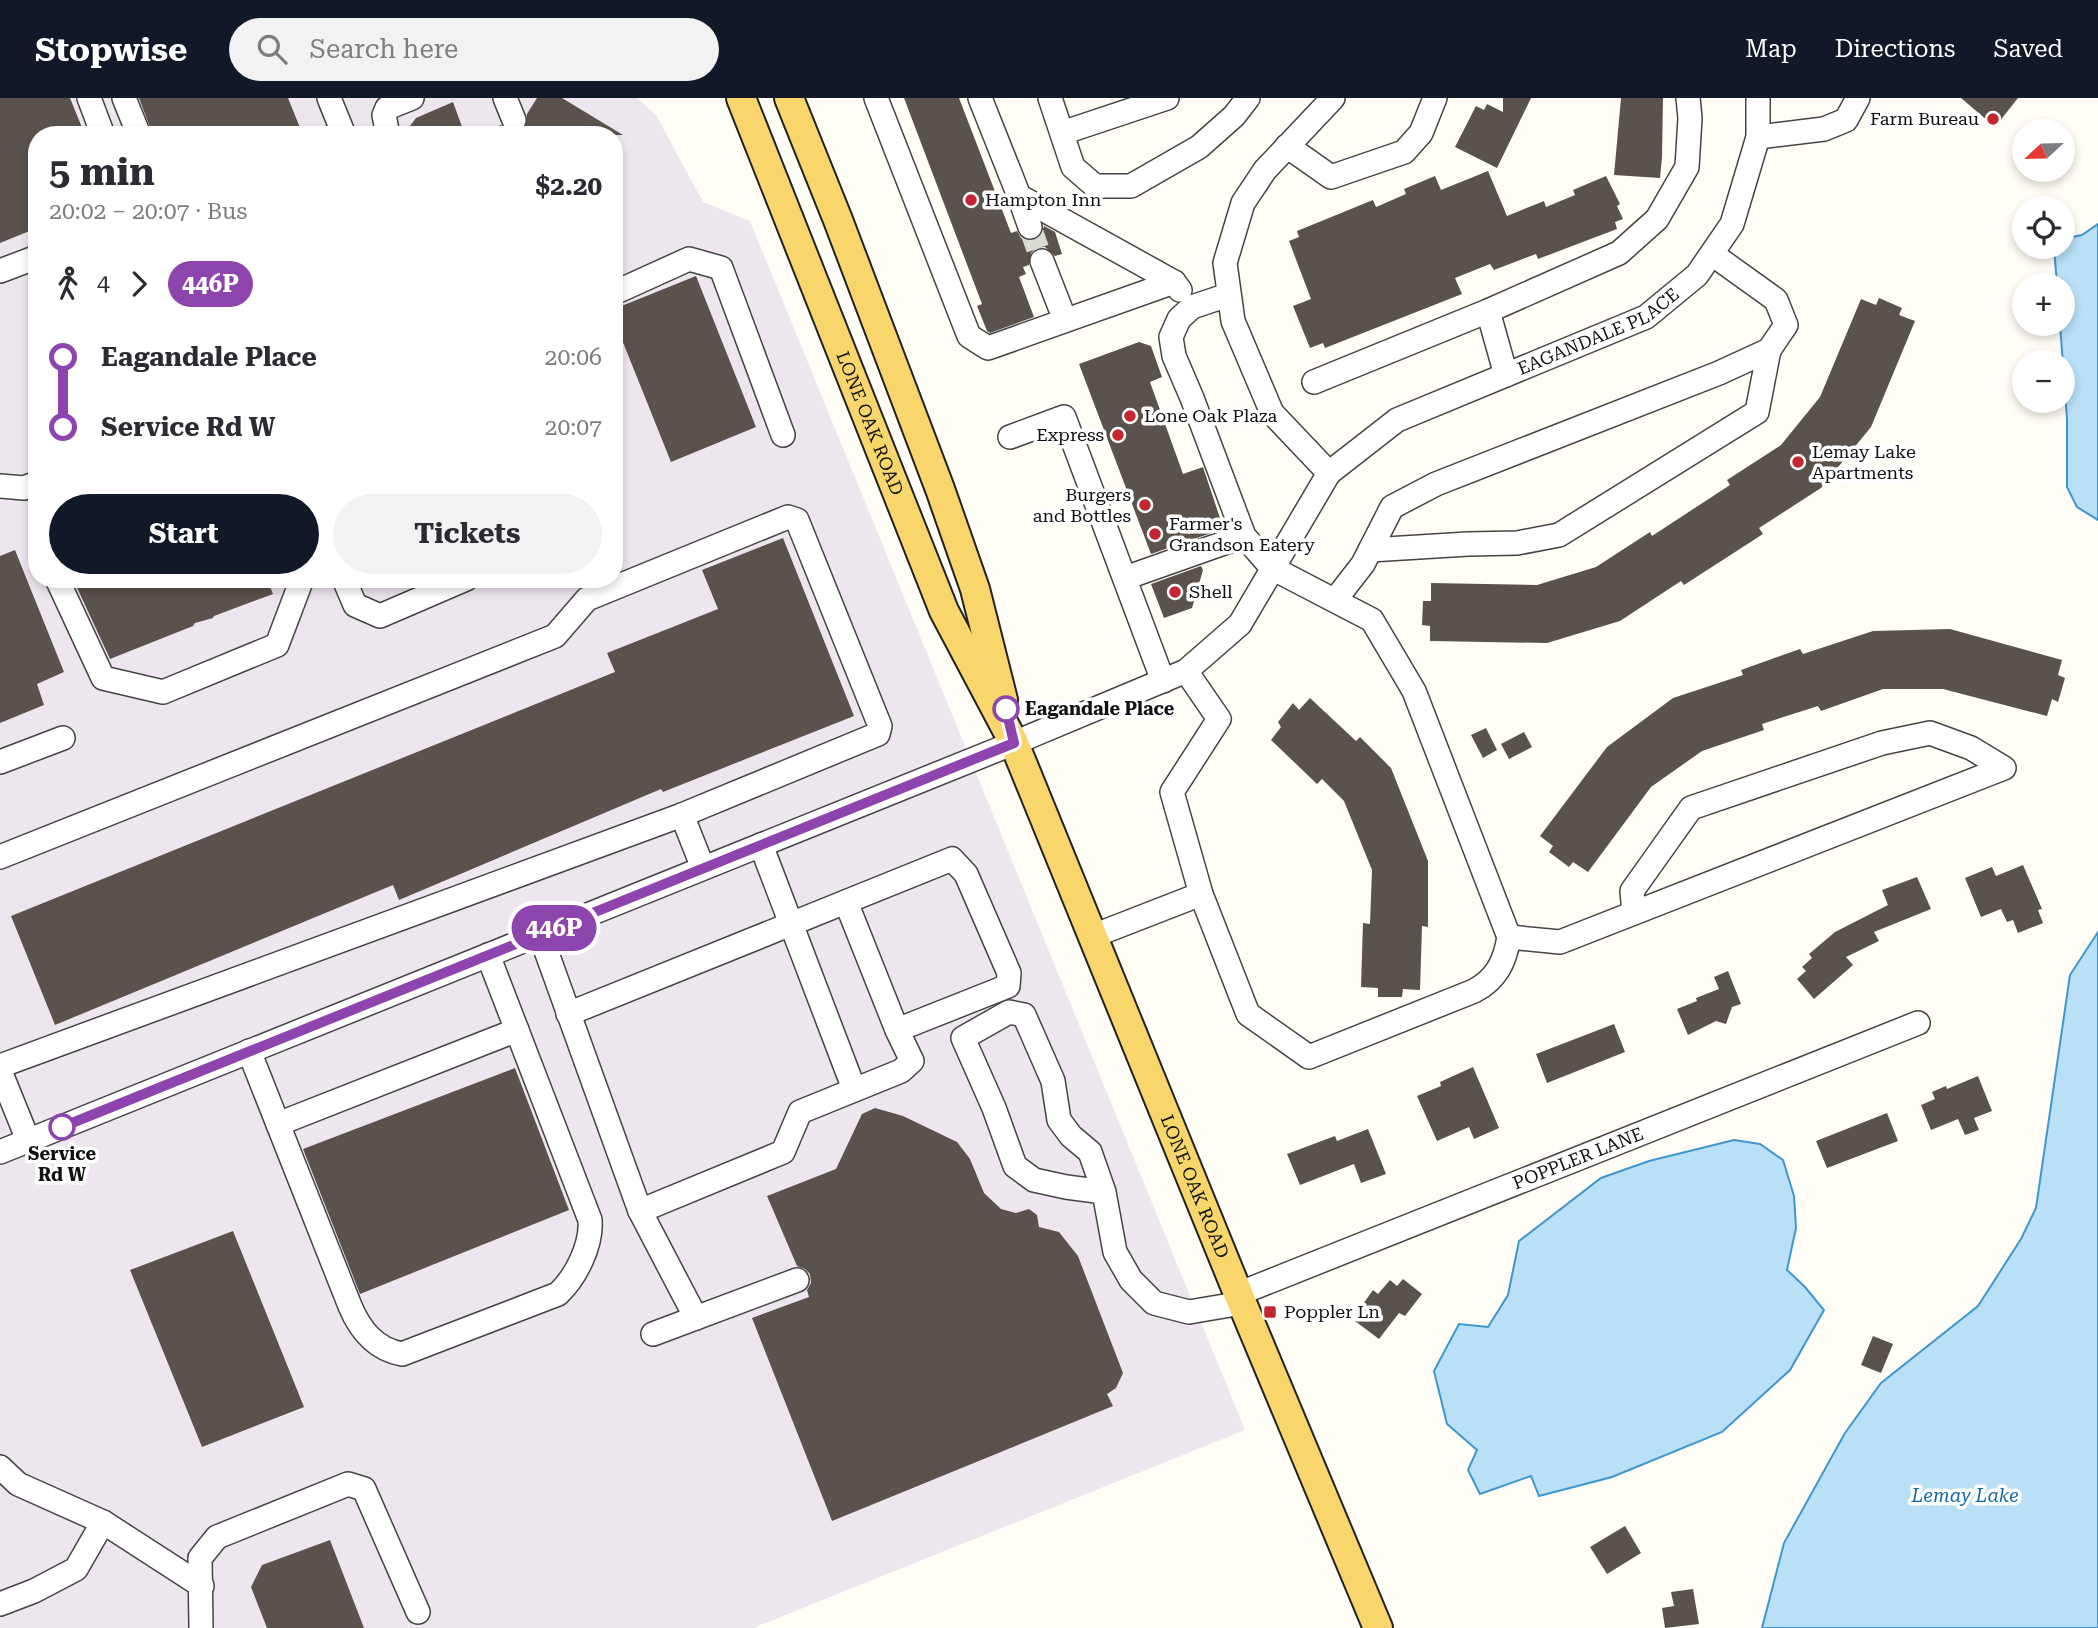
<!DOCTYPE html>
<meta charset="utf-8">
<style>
:root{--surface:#fff;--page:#f2f2f3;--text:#2b2b33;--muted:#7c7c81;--accent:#111827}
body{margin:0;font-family:"Roboto Serif",serif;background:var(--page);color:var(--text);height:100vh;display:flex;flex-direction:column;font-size:26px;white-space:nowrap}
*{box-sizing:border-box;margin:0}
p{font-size:23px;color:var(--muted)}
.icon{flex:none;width:38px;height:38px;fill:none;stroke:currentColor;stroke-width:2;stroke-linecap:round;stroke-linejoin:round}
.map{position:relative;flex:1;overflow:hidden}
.sheet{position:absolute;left:28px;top:28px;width:595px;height:462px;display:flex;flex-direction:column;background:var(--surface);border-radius:28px;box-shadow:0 4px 10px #0003}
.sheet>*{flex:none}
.badge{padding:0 14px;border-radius:23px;font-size:24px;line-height:46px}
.needle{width:46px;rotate:248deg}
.buttons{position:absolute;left:2012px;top:21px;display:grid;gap:14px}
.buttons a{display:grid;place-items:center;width:63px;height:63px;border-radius:50%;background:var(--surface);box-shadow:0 4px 10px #0003;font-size:35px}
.map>.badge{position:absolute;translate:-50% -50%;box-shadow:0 0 0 4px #fff}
.legs{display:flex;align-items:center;gap:10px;height:77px;padding:0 21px;font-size:23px}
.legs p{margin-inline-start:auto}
.head{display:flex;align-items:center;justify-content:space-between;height:119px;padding:0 21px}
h1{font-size:38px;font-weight:700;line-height:52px}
.button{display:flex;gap:14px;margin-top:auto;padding:14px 21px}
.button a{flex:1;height:80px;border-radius:42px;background:var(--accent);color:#fff;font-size:28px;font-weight:700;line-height:80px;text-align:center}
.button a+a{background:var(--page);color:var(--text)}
ul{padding:0 21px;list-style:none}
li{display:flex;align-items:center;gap:24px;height:70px;font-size:26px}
li i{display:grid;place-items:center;width:10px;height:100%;margin:0 9px;background:currentColor}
li i::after{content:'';width:18px;height:18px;margin:-9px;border:5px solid;border-radius:50%;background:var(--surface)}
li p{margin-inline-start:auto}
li:first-child i{background:linear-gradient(#0000 50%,currentColor 0)}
li:last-child i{background:linear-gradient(currentColor 50%,#0000 0)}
header{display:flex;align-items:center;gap:42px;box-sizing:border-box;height:98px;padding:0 35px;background:var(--accent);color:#fff}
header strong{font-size:33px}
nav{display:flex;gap:38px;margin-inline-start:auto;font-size:24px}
.search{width:490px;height:63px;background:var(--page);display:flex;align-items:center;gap:18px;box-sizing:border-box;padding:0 24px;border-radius:38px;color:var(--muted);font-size:26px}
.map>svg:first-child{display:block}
.industrial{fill:#eee6ef;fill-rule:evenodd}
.water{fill:#b9e0f7;stroke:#3f96cf;stroke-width:2}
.building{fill:#5a524d}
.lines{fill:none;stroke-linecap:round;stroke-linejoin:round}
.minor-tunnel{stroke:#dbdad3;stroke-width:23;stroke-dasharray:23 11;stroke-linecap:butt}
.minor-casing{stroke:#444;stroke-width:26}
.major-casing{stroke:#222;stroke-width:32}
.minor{stroke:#fff;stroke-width:23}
.major{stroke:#f9d66b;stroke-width:28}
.line-1-casing{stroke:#fff;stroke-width:16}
.line-1{stroke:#8e44ad;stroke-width:10}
.poi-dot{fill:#c4262e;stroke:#fff;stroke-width:2.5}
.stop-1-dot{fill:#fff;stroke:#8e44ad;stroke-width:3.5}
.labels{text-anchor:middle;stroke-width:7;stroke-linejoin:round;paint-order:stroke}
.poi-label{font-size:18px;fill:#111;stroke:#fff;text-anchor:start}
.street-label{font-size:18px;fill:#111;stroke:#fff}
.stop-label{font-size:18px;font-weight:bold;fill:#111;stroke:#fff;text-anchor:start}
.water-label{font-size:19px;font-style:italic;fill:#1768a6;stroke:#fff}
</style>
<header>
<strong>Stopwise</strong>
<div class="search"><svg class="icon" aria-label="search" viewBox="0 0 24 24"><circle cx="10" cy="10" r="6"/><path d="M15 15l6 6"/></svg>Search here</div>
<nav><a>Map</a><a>Directions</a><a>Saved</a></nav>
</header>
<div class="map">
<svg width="2098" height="1530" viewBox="0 0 2098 1530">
<rect width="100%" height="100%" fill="#fffdf5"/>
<!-- industrial -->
<path class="industrial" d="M0 0H637L656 17 703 104 750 123 1245 1332 753 1530H0ZM37 37H614V481H37Z"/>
<!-- water -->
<path class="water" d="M2098 126V422L2077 409 2067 389V321L2060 226H2063V187H2057L2054 149H2063V141L2082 137Z
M2098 834V1530H1762L1784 1445 1845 1335 1881 1285 1978 1208 2021 1141 2036 1110 2070 877Z
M1734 1042 1760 1046 1783 1062 1794 1098 1796 1130 1787 1172 1805 1189 1824 1212 1790 1272 1722 1334 1612 1379 1539 1398 1531 1378 1480 1396 1468 1372 1477 1352 1447 1326 1434 1273 1459 1226 1488 1229 1508 1197 1519 1143 1601 1080 1649 1063Z"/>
<!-- building -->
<path class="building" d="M0 0H70L85 37H37V130L0 145Z
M139 0H288L303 37H153Z
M537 0H562L623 37H479V35L501 27 505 33 511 36 520 35 525 30 527 16Z
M904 0H959L1011 135 1017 133 1021 140 1028 143 1040 139 1044 128 1055 134 1062 156 1055 158 1045 149 1036 150 1031 155 1029 167 1023 169 1026 176 1019 179 1034 219 990 235 987 233 977 208 982 206Z
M1503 0H1531L1497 70 1455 49 1476 8 1484 12 1487 6 1503 14Z
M1621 0H1663L1662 59 1660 80 1614 77Z
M1961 0H2018L1995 29Z
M453 4 465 37H403L416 20Z
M1488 73 1507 118 1544 103 1546 109 1575 97 1573 92 1606 78 1620 106 1617 108 1623 121 1615 124 1617 131 1538 161 1536 156 1494 172 1490 166 1455 180 1462 196 1325 250 1323 245 1310 250 1293 208 1311 201 1289 143 1299 139 1297 133 1373 102 1376 109 1406 96 1404 91 1435 78 1441 92Z
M696 178 756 329 671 364 614 222V211Z
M1879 200 1902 210 1899 217 1915 223 1871 329 1821 390 1759 430 1763 436 1684 487 1681 483 1620 523 1547 545 1430 543V528L1422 527 1423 503H1431V485L1537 487 1596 469 1650 434 1652 438 1730 387 1727 382 1781 347 1820 299 1861 201 1876 207Z
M1139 244 1151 248 1162 279 1150 284 1183 376 1203 369 1222 426 1220 432 1151 456 1079 266Z
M783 440 854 618 663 694 661 691 399 802 393 787 55 927 11 818 615 574 607 555 718 511 702 472Z
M15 452 64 574 37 586 44 607 0 625V458Z
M1201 468 1203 472 1192 510 1164 520 1151 486Z
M73 481H267L273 496 214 518 213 520 195 525 193 528 110 561Z
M1950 531 2062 562 2058 577 2065 580 2058 604 2052 601 2047 618 1943 591H1883L1821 613 1818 608 1762 626 1764 632 1702 653 1651 689 1588 774 1573 764 1569 769 1549 754 1553 748 1540 738 1607 649 1673 600 1743 577 1741 572 1800 551 1803 556 1873 533Z
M1310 600 1356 643 1360 639 1391 670 1428 763V829L1422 828 1420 892 1403 891 1402 899H1378V890L1361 889 1363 825 1370 826 1372 772 1344 703 1322 681 1317 686 1271 642 1281 629 1278 624 1293 605 1299 612Z
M1486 630 1497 652 1483 660 1471 637Z
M1524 634 1532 649 1509 661 1501 646Z
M2023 767 2042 811 2038 812 2043 825 2018 835 2013 822 2007 824 2001 811 1981 819 1965 780 1992 769 1996 778Z
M1917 779 1931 811 1874 834 1879 843 1846 859 1853 867 1814 901 1797 881 1806 873 1802 869 1812 860 1809 856 1835 834 1888 807 1882 792Z
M1728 873 1741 906 1732 909 1726 926 1716 923 1688 937 1677 911 1697 903 1696 900 1719 891 1714 879Z
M1614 926 1625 954 1547 985 1536 956Z
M1473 969 1499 1030 1474 1041 1469 1029 1437 1043 1417 998 1441 988 1440 984Z
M515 970 569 1112 360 1196 303 1051Z
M1978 978 1992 1013 1974 1020 1979 1032 1965 1037 1958 1021 1931 1032 1921 1007 1935 1001 1932 994 1946 988 1947 991Z
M875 1010 903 1018 957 1044 970 1061 984 1095 1001 1111 1016 1115 1029 1111 1037 1117 1039 1129 1059 1134 1078 1158 1123 1275 1116 1290 1107 1296 1113 1308 832 1423 752 1220 809 1199 807 1192 811 1185 810 1176 805 1171 797 1168 767 1098 836 1071 862 1016Z
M1887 1015 1898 1043 1827 1070 1816 1043Z
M1368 1031 1386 1076 1361 1085 1354 1066 1300 1087 1287 1056 1335 1038 1337 1043Z
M233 1133 304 1309 202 1349 130 1172Z
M1403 1181 1422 1196 1405 1218 1399 1215 1379 1241 1355 1223 1364 1211 1361 1209 1373 1192 1378 1196 1390 1182 1397 1188Z
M1873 1238 1893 1246 1881 1275 1861 1267Z
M1625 1428 1641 1455 1607 1476 1590 1449Z
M330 1442 364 1530H267L251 1489 262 1467Z
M1693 1491 1699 1526 1665 1530 1662 1510 1674 1508 1671 1494Z"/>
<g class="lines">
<!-- minor-tunnel -->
<path class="minor-tunnel" d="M1030 129 1042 163"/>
<defs>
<g id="minor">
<path d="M89 0 103 37"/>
<path d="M124 0 139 37"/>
<path d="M329 0 344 37"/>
<path d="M505 0 514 22"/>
<path d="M876 0 969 238 988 250 1174 184"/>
<path d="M980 0 1019 98 1174 184 1180 192"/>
<path d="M1050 0 1073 69 1095 88H1131L1199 49 1234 18 1248 0"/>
<path id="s1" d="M1333 0 1265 72 1243 105 1225 165 1233 223 1272 315 1329 375 1397 322 1646 219 1697 177 1732 126 1758 39V0"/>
<path d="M1062 35 1167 0"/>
<path d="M388 37 384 17 387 10 412 0"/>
<path d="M1758 39 1824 31 1846 22 1858 0"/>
<path d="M1287 48 1331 79 1404 54 1421 35 1435 0"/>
<path d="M1019 98 1030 129"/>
<path d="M1042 163 1065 222"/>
<path d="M0 173 37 159"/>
<path d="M614 195 689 161 721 170 783 337"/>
<path d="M1488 213 1506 277"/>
<path d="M1314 284 1488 213 1619 155 1657 121 1687 69 1690 20 1688 0"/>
<path d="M1010 339 1064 319 1163 583"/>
<path d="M0 388 24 390 37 385"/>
<path d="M1370 452 1468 446 1517 445 1559 437 1757 314 1769 252"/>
<path d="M1125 480 1244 438"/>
<path d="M57 481 103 580 163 594 277 547 302 481"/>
<path d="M344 481 355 507 380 518 466 481"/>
<path d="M1335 502 1363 466 1392 409 1436 386 1719 275 1769 252 1786 227 1776 202 1712 156"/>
<path d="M1186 573 1219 621 1172 694 1201 796 1248 916 1309 959 1474 893C1497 881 1505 863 1509 839L1414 593 1372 522 1272 470 1244 438 1192 300 1174 258 1171 239 1179 221 1192 209 1228 197"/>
<path d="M0 664 63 640"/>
<path d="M682 717 703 770"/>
<path d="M761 747 854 991"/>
<path d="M0 759 555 538 587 501 788 419 797 422 880 628 878 636 682 717 0 968"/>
<path d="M540 836 640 1113 696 1220"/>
<path d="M1093 838 1201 796"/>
<path d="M1509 839 1560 844 2004 670 1971 650 1930 635 1882 645 1691 710 1632 793 1634 815"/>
<path d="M568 916 952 761 966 776 1009 875 1008 888 897 932"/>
<path d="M249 953 350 1208C360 1232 375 1251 402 1256L558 1196C576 1179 592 1147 590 1122L488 857"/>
<path d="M0 973 28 1042"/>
<path d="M278 1026 517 932"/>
<path d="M0 1054 1014 645 1186 573 1240 526 1329 375"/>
<path d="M1104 1094 1066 1089 1034 1082 1015 1068 994 1010 963 940 1009 914 1024 917 1053 983 1059 1022 1071 1038 1090 1054 1104 1094 1115 1154 1131 1182 1154 1205 1189 1214 1242 1205"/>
<path d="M640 1113 783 1054 800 1014 901 973 912 963 897 932 846 804"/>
<path id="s2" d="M1238 1196 1918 925"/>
<path d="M653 1236 797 1182"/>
<path d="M0 1369 18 1386 103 1424 202 1488"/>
<path d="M0 1506 34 1493 76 1471 103 1424"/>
<path d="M201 1530 200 1460 217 1439 348 1386 364 1391 418 1514"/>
</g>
<g id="major">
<path id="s3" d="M741 0 944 513 1014 645 1242 1205 1378 1530"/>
<path d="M789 0 838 122 940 391 975 491 1003 602"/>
</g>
</defs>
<!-- minor casing -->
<use href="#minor" class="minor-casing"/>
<!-- major casing -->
<use href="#major" class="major-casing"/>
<!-- minor -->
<use href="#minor" class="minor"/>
<!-- major -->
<use href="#major" class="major"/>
</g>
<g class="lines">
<defs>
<path id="line-1" d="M62 1029 1014 645 1006 611"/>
</defs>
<!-- line-1 casing -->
<use href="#line-1" class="line-1-casing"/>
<!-- line-1 -->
<use href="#line-1" class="line-1"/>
</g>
<!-- markers -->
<g class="poi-dot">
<circle cx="1993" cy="21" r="7"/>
<circle cx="971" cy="102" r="7"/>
<circle cx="1130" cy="318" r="7"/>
<circle cx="1118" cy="337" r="7"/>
<circle cx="1798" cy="364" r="7"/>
<circle cx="1145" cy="407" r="7"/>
<circle cx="1155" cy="436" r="7"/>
<circle cx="1175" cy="494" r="7"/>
<rect x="1263" y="1207" width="14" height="14" rx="3.5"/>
</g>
<g class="stop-1-dot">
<circle cx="1006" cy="611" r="12"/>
<circle cx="62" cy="1029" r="12"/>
</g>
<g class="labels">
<!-- poi labels -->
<g class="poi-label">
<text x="1979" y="27" text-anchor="end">Farm Bureau</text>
<text x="985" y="108">Hampton Inn</text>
<text x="1144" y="324">Lone Oak Plaza</text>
<text x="1104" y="343" text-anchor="end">Express</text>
<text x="1812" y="360">Lemay Lake<tspan x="1812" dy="21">Apartments</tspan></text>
<text x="1131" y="403" text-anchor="end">Burgers<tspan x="1131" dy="21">and Bottles</tspan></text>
<text x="1169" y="432">Farmer's<tspan x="1169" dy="21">Grandson Eatery</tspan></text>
<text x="1189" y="500">Shell</text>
<text x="1284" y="1220">Poppler Ln</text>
</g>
<!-- street labels -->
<g class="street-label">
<text dy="6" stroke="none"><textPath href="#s1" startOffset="749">EAGANDALE PLACE</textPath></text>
<text dy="6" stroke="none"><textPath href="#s3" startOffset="350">LONE OAK ROAD</textPath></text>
<text dy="6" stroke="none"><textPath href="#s2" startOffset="366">POPPLER LANE</textPath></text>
<text dy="6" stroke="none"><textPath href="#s3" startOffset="1180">LONE OAK ROAD</textPath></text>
</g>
<!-- stop labels -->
<g class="stop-label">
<text x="1025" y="617">Eagandale Place</text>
<text x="62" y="1062" text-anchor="middle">Service<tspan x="62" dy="21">Rd W</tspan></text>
</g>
<!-- water labels -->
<g class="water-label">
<text x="1965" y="1404">Lemay Lake</text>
</g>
</g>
</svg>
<div class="buttons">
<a><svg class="needle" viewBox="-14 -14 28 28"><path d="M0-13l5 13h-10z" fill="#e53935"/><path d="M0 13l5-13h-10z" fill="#7c7c81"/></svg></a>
<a><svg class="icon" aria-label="locate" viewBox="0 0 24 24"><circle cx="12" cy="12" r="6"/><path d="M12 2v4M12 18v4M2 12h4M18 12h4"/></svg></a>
<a>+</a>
<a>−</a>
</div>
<b class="badge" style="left:554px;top:830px;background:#8e44ad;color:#fff">446P</b>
<section class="sheet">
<div class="head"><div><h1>5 min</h1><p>20:02 – 20:07 · Bus</p></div><b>$2.20</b></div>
<div class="legs"><svg class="icon" aria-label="walk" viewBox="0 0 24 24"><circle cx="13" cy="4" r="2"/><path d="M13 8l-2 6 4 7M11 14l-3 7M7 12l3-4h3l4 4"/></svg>4<svg class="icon" aria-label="forward" viewBox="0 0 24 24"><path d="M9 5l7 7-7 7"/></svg><b class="badge" style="background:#8e44ad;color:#fff">446P</b></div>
<ul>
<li><i style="color:#8e44ad"></i><b>Eagandale Place</b><p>20:06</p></li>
<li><i style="color:#8e44ad"></i><b>Service Rd W</b><p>20:07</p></li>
</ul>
<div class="button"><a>Start</a><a>Tickets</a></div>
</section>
</div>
